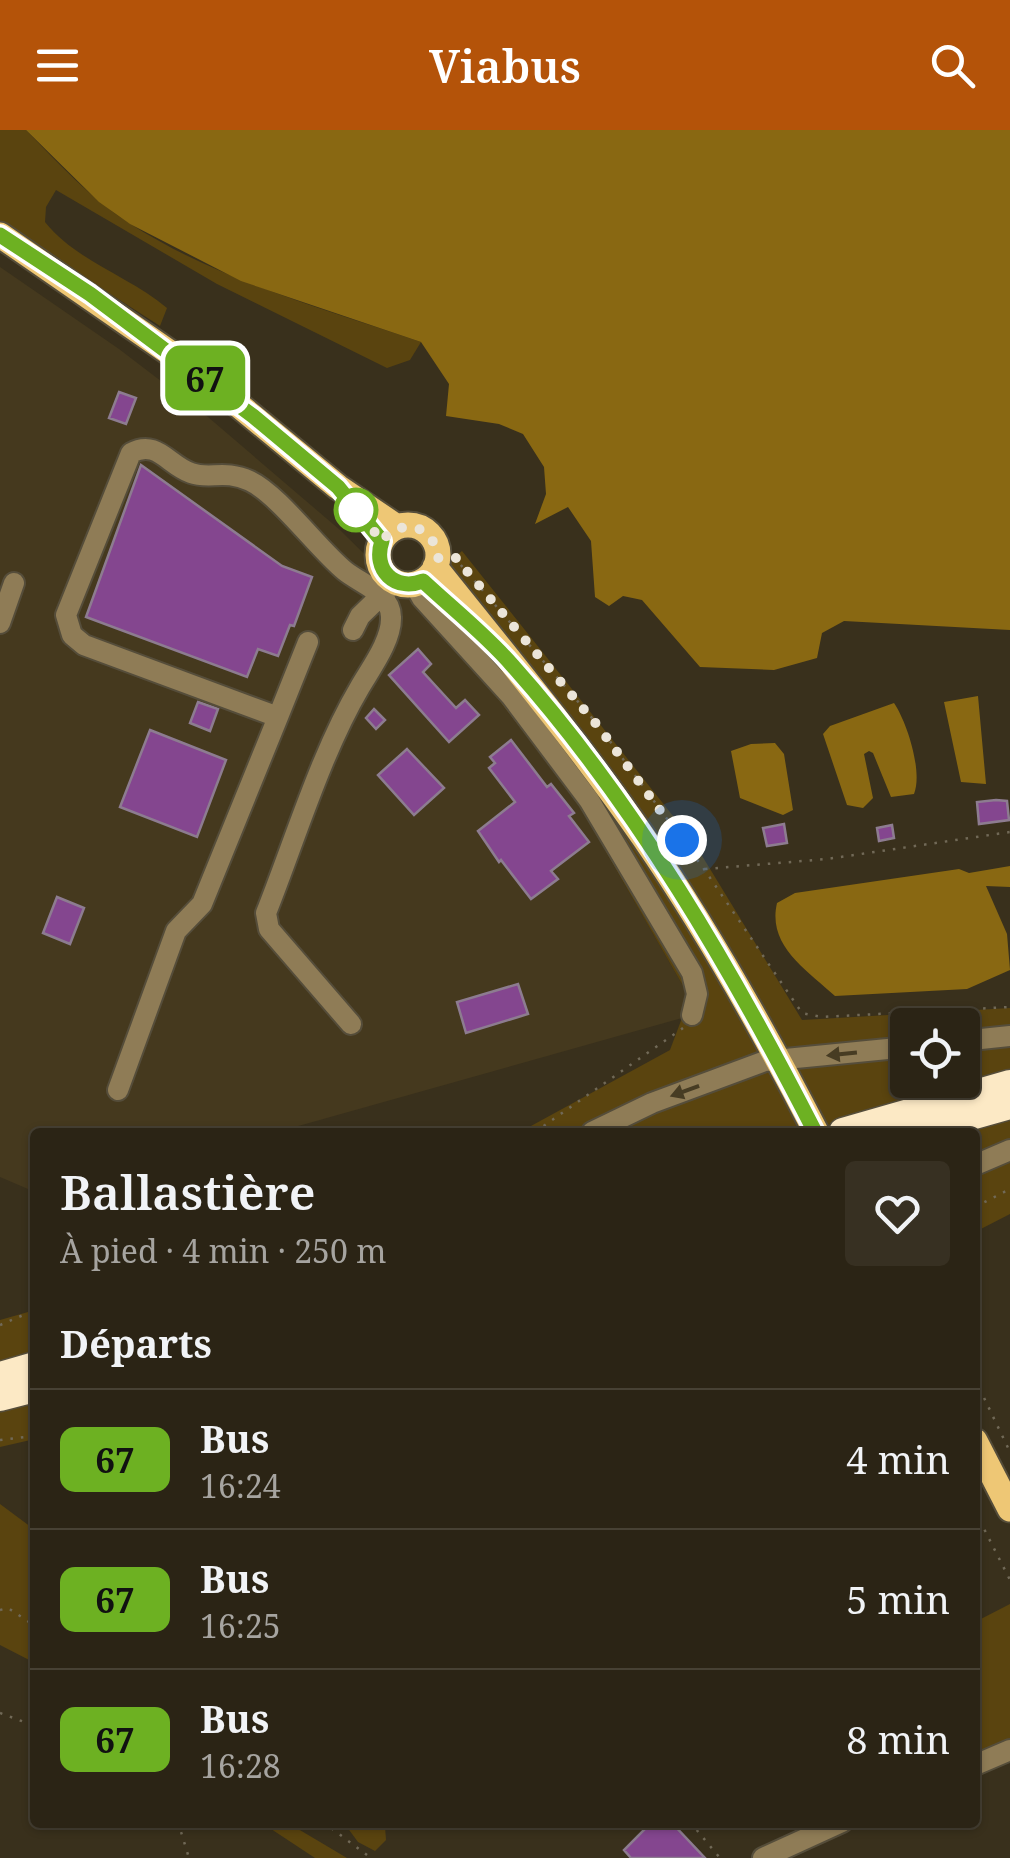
<!DOCTYPE html>
<html lang="fr">
<meta charset="utf-8">
<style>
:root{--surface:#2b2415;--page:#373022;--text:#f1f3f6;--muted:#a6a4a0;--line:#474134;--accent:#b45309}
body{margin:0;font-family:"Noto Serif",serif;background:var(--page);color:var(--text);height:100vh;display:flex;flex-direction:column;font-size:38px;white-space:nowrap}
*{box-sizing:border-box;margin:0}
p{font-size:32px;color:var(--muted)}
.icon{flex:none;width:55px;height:55px;fill:none;stroke:currentColor;stroke-width:2;stroke-linecap:round;stroke-linejoin:round}
.map{position:relative;flex:1;overflow:hidden}
.drawer{position:absolute;left:30px;top:998px;width:950px;height:700px;display:flex;flex-direction:column;background:var(--surface);border-radius:10px;box-shadow:0 2px 8px #0004,0 0 0 2px var(--line)}
.drawer>*{flex:none}
.badge{padding:0 20px;border-radius:15px;font-size:35px;line-height:65px}
.buttons{position:absolute;left:890px;top:878px;display:grid;gap:20px}
.buttons a{display:grid;place-items:center;width:90px;height:90px;border-radius:10px;background:var(--surface);box-shadow:0 2px 8px #0004,0 0 0 2px var(--line);font-size:50px}
.you{position:absolute;width:50px;height:50px;margin:-25px;border:8px solid #fff;border-radius:50%;background:#1a73e8;box-shadow:0 0 0 15px #1a73e833}
.map>.badge{position:absolute;translate:-50% -50%;box-shadow:0 0 0 5px #fff}
h2{padding:0 30px;font-size:38px;line-height:90px}
.round{display:grid;place-items:center;flex:none;width:105px;height:105px;border-radius:10px;background:var(--page)}
.overview{display:flex;align-items:center;justify-content:space-between;height:170px;padding:0 30px}
h1{font-size:48px;font-weight:600;line-height:75px}
ul{padding:0;list-style:none}
li{display:flex;align-items:center;gap:30px;height:140px;padding:0 30px;border-top:2px solid var(--line)}
li div{flex:1}
li b{display:block;font-size:38px}
li em{font-style:normal}
li .badge{min-width:110px;font-weight:700;text-align:center}
header{display:flex;justify-content:space-between;align-items:center;height:130px;padding:0 30px;background:var(--accent);color:#fff;font-size:45px;font-weight:600}
.map>svg:first-child{display:block}
.built{fill:#45391e}
.green{fill:#5a440f;fill-rule:evenodd}
.water{fill:#896812}
.building{fill:#84468f;stroke:#8d7c90;stroke-width:2.5}
.lines{fill:none;stroke-linecap:round;stroke-linejoin:round}
.minor-casing{stroke:#554d3a;stroke-width:24}
.major-casing{stroke:#554d3a;stroke-width:29}
.highway-casing{stroke:#554d3a;stroke-width:31}
.path{stroke:#716957;stroke-width:2.5;stroke-dasharray:2.5 8;stroke-linecap:butt}
.minor{stroke:#8f7c56;stroke-width:20}
.major{stroke:#eec775;stroke-width:25}
.highway{stroke:#fce9c5;stroke-width:28}
.oneway{fill:#473c23}
.line-casing{stroke:#fff;stroke-width:22}
.line{stroke:#6db122;stroke-width:15}
.walk{stroke:#ebe5d9;stroke-width:10;stroke-dasharray:0 18}
.stop-dot{fill:#fff;stroke:#6db122;stroke-width:5}
</style>
<header><svg class="icon" aria-label="menu" viewBox="0 0 24 24"><path d="M4 6h16M4 12h16M4 18h16"/></svg>Viabus<svg class="icon" aria-label="search" viewBox="0 0 24 24"><circle cx="10" cy="10" r="6"/><path d="M15 15l6 6"/></svg></header>
<div class="map">
<svg width="1010" height="1728" viewBox="0 0 1010 1728">
<rect width="100%" height="100%" fill="#39301c"/>
<!-- built -->
<path class="built" d="M0 137 119 219 208 287 340 400 456 515 597 697 606 722 686 861 682 888 277 1002H35V1062L0 1047Z"/>
<!-- green -->
<path class="green" d="M0 0H26C58 33 90 68 129 93 217 150 322 178 421 212L410 230 387 238 217 154 56 60 46 77 45 92C76 131 129 146 167 178L160 196 0 93Z
M462 421 693 711 802 890 1010 878V1084L975 1102V1002H520L670 920 682 888 686 861 606 722 597 697 456 515 409 467ZM908 895H962V950H908Z
M35 1180V1309L0 1317V1190Z
M0 1374 35 1400V1533L0 1515Z
M1010 1474V1608L975 1624V1492Z
M262 1693H288L347 1728H315Z
M344 1693H380L385 1696 386 1710 375 1721 358 1712Z"/>
<!-- water -->
<path class="water" d="M26 0H1010V500L844 491 822 503 817 528 774 540 700 537 642 470 623 466 609 476 595 467 591 411 568 377 535 394 546 364 544 337 523 304 499 294 446 286 449 254 421 212 241 151 130 94 99 72Z
M978 566 986 654 961 652 944 572Z
M894 573C907 592 923 642 914 664L891 667 873 623 869 621 864 624 873 668 863 678 847 675 823 604 830 596Z
M775 613 784 624 793 680 783 685 740 668 731 621 751 614Z
M1010 736V757L986 756 1007 804 1010 840 967 859 835 866C807 840 767 816 777 773L795 763 959 739 969 743Z"/>
<!-- building -->
<path class="building" d="M119 262 136 268 126 294 109 288Z
M141 335 282 436 312 447 294 496 290 495 278 526 258 519 247 547 86 487Z
M418 519 431 534 423 542 456 578 465 570 479 585 449 612 389 545Z
M198 572 218 579 210 601 190 593Z
M374 579 385 590 376 599 366 588Z
M150 600 226 630 197 707 120 677Z
M511 610 547 657 551 654 574 683 569 686 589 712 551 741 558 749 531 769 501 730 499 732 478 701 515 672 489 638 495 633 490 627Z
M407 619 444 658 414 685 378 645Z
M996 670 1007 671 1009 690 979 694 977 672Z
M784 694 787 713 767 716 763 698Z
M892 695 894 708 879 711 877 698Z
M57 767 84 778 70 814 43 803Z
M518 854 528 884 466 903 457 872Z
M641 1692H671L705 1728H631L624 1720 646 1698Z"/>
<g class="lines">
<defs>
<path id="minor" d="M414 454 422 468 511 566 589 670 692 843 697 864 692 885
M0 493 14 453
M353 500 360 486 395 452
M308 512 278 587 84 515 72 505 66 485 131 323C157 309 168 335 191 343 210 350 224 339 250 351 279 365 318 419 345 441 361 454 391 463 391 487 392 510 371 538 360 557 321 623 295 710 266 783L269 799 351 894
M962 911 1010 906
M118 960 176 801 202 774 278 587
M592 1002 652 973 765 931 908 917
M975 1035 1010 1020
M975 1635 1010 1620
M763 1728 842 1692"/>
<path id="major" d="M0 105 202 245 338 357 397 397
M378 425a30 30 0 1 1 60 0a30 30 0 1 1-60 0Z
M435 437C506 526 579 614 644 708 708 801 764 901 816 1002
M975 1311 1010 1379"/>
<path id="highway" d="M843 1002 1010 954
M914 1002 1010 975
M0 1246 35 1236
M0 1267 35 1258"/>
</defs>
<!-- minor casing -->
<use href="#minor" class="minor-casing"/>
<!-- major casing -->
<use href="#major" class="major-casing"/>
<!-- highway casing -->
<use href="#highway" class="highway-casing"/>
<!-- path -->
<path class="path" d="M454 427 598 595 704 739 802 883 821 887 1010 877
M705 739 827 729 1010 702
M535 1002 683 898
M975 1077 1010 1059
M0 1195 35 1180
M975 1249 1010 1322
M0 1310 35 1306
M975 1381 1010 1450
M0 1480 8 1478 35 1496
M0 1583 35 1596
M178 1692 189 1728
M323 1692 371 1728
M690 1692 720 1728"/>
<!-- minor -->
<use href="#minor" class="minor"/>
<!-- major -->
<use href="#major" class="major"/>
<!-- highway -->
<use href="#highway" class="highway"/>
</g>
<!-- one-way arrows -->
<defs><path id="oneway-solid" d="M-6-.8H1V-3.2L6.5 0L1 3.2V.8H-6Z" transform="scale(2.5)"/></defs>
<g class="oneway">
<use href="#oneway-solid" transform="translate(842 924) rotate(174)"/>
<use href="#oneway-solid" transform="translate(685 961) rotate(160)"/>
</g>
<g class="lines">
<defs>
<path id="line" d="M0 105 90 164 253 286 338 357 382 411C372 440 395 462 423 451 453 479 486 505 512 535 636 674 731 838 815 1002"/>
</defs>
<!-- line casing -->
<use href="#line" class="line-casing"/>
<!-- line -->
<use href="#line" class="line"/>
<!-- walk -->
<path class="walk" d="M356 380 354 377 382 411C402 386 435 396 438 428L455 427 598 596 682 710"/>
</g>
<!-- markers -->
<circle class="stop-dot" cx="356" cy="380" r="20"/>
</svg>
<div class="buttons">
<a><svg class="icon" aria-label="locate" viewBox="0 0 24 24"><circle cx="12" cy="12" r="6"/><path d="M12 2v4M12 18v4M2 12h4M18 12h4"/></svg></a>
</div>
<div class="you" style="left:682px;top:710px"></div>
<b class="badge" style="left:205px;top:248px;background:#6db122;color:#111">67</b>
<section class="drawer">
<div class="overview"><div><h1>Ballastière</h1><p>À pied · 4 min · 250 m</p></div><a class="round"><svg class="icon" aria-label="heart" viewBox="0 0 24 24"><path d="M12 20l-8-8c-3-5 5-10 8-4 3-6 11-1 8 4z"/></svg></a></div>
<h2>Départs</h2>
<ul>
<li><span class="badge" style="background:#6db122;color:#111">67</span><div><b>Bus</b><p>16:24</p></div><em>4 min</em></li>
<li><span class="badge" style="background:#6db122;color:#111">67</span><div><b>Bus</b><p>16:25</p></div><em>5 min</em></li>
<li><span class="badge" style="background:#6db122;color:#111">67</span><div><b>Bus</b><p>16:28</p></div><em>8 min</em></li>
</ul>
</section>
</div>
